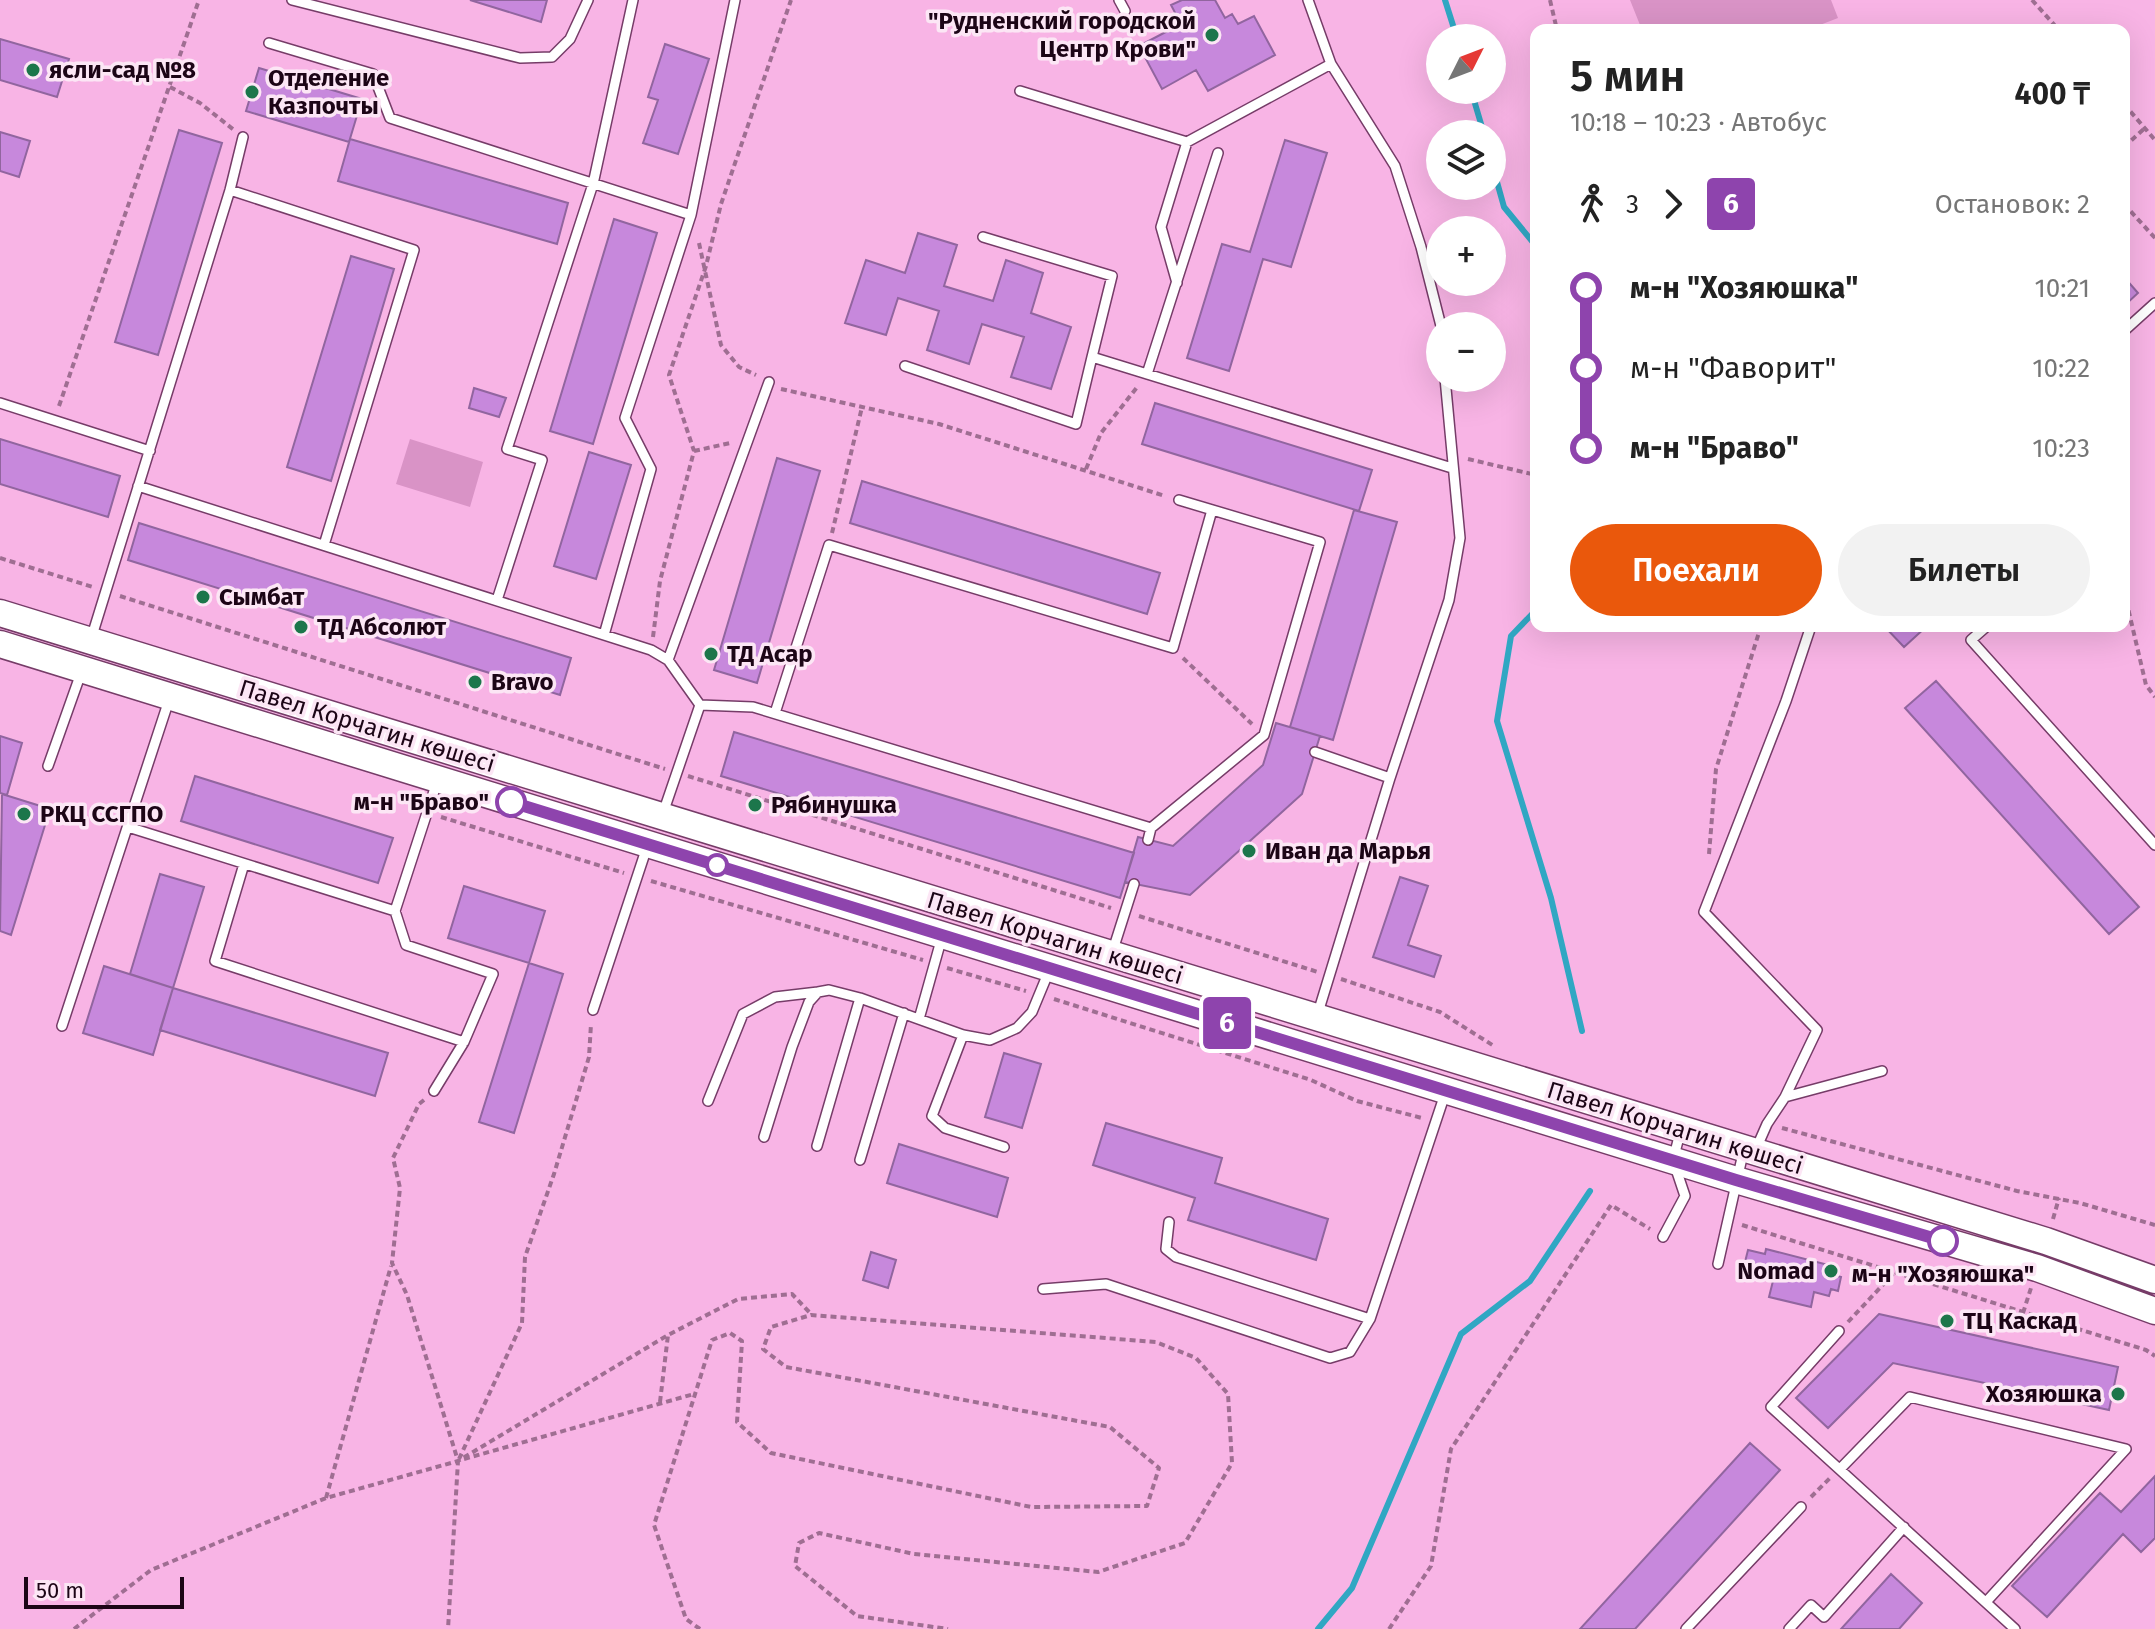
<!DOCTYPE html>
<html lang="ru">
<meta charset="utf-8">
<style>
:root{--surface:#fff;--page:#f2f2f2;--text:#222;--muted:#767676;--accent:#ea580c}
body{margin:0;font-family:"Fira Sans",sans-serif;background:var(--page);color:var(--text);height:100vh;display:flex;flex-direction:column;font-size:30px;white-space:nowrap}
*{box-sizing:border-box;margin:0}
p{font-size:26px;color:var(--muted)}
.icon{flex:none;width:44px;height:44px;fill:none;stroke:currentColor;stroke-width:2;stroke-linecap:round;stroke-linejoin:round}
.map{position:relative;flex:1;overflow:hidden}
.panel{position:absolute;left:1530px;top:24px;width:600px;height:608px;display:flex;flex-direction:column;background:var(--surface);border-radius:16px;box-shadow:0 8px 32px #0002}
.panel>*{flex:none}
.badge{padding:0 16px;border-radius:6px;font-size:28px;line-height:52px}
.needle{width:52px;rotate:48deg}
.tools{position:absolute;left:1426px;top:24px;display:grid;gap:16px}
.tools a{display:grid;place-items:center;width:80px;height:80px;border-radius:50%;background:var(--surface);box-shadow:0 8px 32px #0002;font-size:40px}
.scale{position:absolute;left:24px;bottom:20px;width:160px;box-sizing:border-box;padding-left:8px;border:4px solid #1c0516;border-top:0;font-size:22px;line-height:28px;white-space:nowrap;color:#1c0516;-webkit-text-stroke:6px #fce6f5;paint-order:stroke}
.map>.badge{position:absolute;translate:-50% -50%;box-shadow:0 0 0 4px #fff}
.legs{display:flex;align-items:center;gap:12px;height:88px;padding:0 40px;font-size:26px}
.legs p{margin-inline-start:auto}
.headline{display:flex;align-items:center;justify-content:space-between;height:136px;padding:0 40px}
h1{font-size:44px;font-weight:600;line-height:60px}
.cta{display:flex;gap:16px;margin-top:auto;padding:16px 40px}
.cta a{flex:1;height:92px;border-radius:48px;background:var(--accent);color:#fff;font-size:32px;font-weight:600;line-height:92px;text-align:center}
.cta a+a{background:var(--page);color:var(--text)}
ul{padding:0 40px;list-style:none}
li{display:flex;align-items:center;gap:28px;height:80px;font-size:30px}
li i{display:grid;place-items:center;width:12px;height:100%;margin:0 10px;background:currentColor}
li i::after{content:'';width:20px;height:20px;margin:-10px;border:6px solid;border-radius:50%;background:var(--surface)}
li p{margin-inline-start:auto}
li:first-child i{background:linear-gradient(#0000 50%,currentColor 0)}
li:last-child i{background:linear-gradient(currentColor 50%,#0000 0)}
.map>svg:first-child{display:block}
.green{fill:#d993c6}
.lines{fill:none;stroke-linecap:round;stroke-linejoin:round}
.stream{stroke:#30a7c3;stroke-width:6}
.building{fill:#c788dc;stroke:#91659f;stroke-width:2}
.lane-casing{stroke:#763c68;stroke-width:12}
.secondary-casing{stroke:#763c68;stroke-width:29}
.path{stroke:#9f6e92;stroke-width:4;stroke-dasharray:6 4;stroke-linecap:butt}
.lane{stroke:#fff;stroke-width:9}
.secondary{stroke:#fff;stroke-width:26}
.line-1-casing{stroke:#fff;stroke-width:18}
.line-1{stroke:#8e44ad;stroke-width:12}
.poi-dot{fill:#1c764b;stroke:#fce6f5;stroke-width:3}
.stop-1-dot{fill:#fff;stroke:#8e44ad;stroke-width:4}
.labels{text-anchor:middle;stroke-width:7;stroke-linejoin:round;paint-order:stroke}
.poi-label{font-size:24px;font-weight:bold;fill:#1c0516;stroke:#fce6f5;text-anchor:start}
.street-label{font-size:24px;fill:#1c0516;stroke:#fce6f5}
.stop-label{font-size:24px;font-weight:bold;fill:#1c0516;stroke:#fce6f5;text-anchor:end}
</style>
<div class="map">
<svg width="2155" height="1629" viewBox="0 0 2155 1629">
<rect width="100%" height="100%" fill="#f8b4e5"/>
<!-- green -->
<path class="green" d="M1630 0H1831L1838 18 1807 30H1642Z
M410 439 483 462 470 507 396 484Z"/>
<g class="lines">
<!-- stream -->
<path class="stream" d="M1445 0 1457 38
M1471 90 1484 134
M1492 164 1504 207 1536 246
M1536 610 1511 636 1497 721 1551 898 1582 1031
M1318 1629 1352 1588 1461 1334 1530 1281 1590 1191"/>
</g>
<!-- building -->
<path class="building" d="M470 0H547L541 22Z
M1182 0H1215L1225 18 1232 14 1238 24 1254 16 1275 55 1208 91 1196 70 1162 89 1139 46 1181 24 1171 5Z
M0 39 69 59 57 97 0 80Z
M665 44 709 59 678 154 643 143 658 100 648 97Z
M259 68 362 99 349 142 246 111Z
M179 130 222 143 158 355 115 342Z
M0 132 30 141 19 177 0 171Z
M350 139 568 203 557 244 338 181Z
M1285 140 1327 153 1291 267 1263 259 1229 371 1187 358 1222 244 1250 252Z
M614 219 657 233 593 444 550 431Z
M918 233 957 245 944 286 993 301 1006 260 1043 273 1031 313 1071 327 1051 389 1011 377 1024 337 982 324 969 364 927 350 939 311 898 298 886 335 845 323 866 260 905 273Z
M351 256 394 269 331 481 287 467Z
M2124 277 2138 293 2124 306Z
M474 388 506 398 499 417 469 408Z
M1155 403 1372 470 1359 511 1142 444Z
M0 439 120 476 108 517 0 484Z
M589 452 631 465 596 579 554 566Z
M777 458 820 471 757 683 714 670Z
M862 481 1160 573 1147 614 850 523Z
M1354 510 1397 522 1333 740 1290 727Z
M139 523 571 658 560 695 128 560Z
M1884 626H1927L1904 647Z
M1936 681 2139 907 2109 934 1905 708Z
M1276 723 1320 736 1302 794 1190 895 1125 882 1138 837 1173 846 1263 765Z
M734 732 1134 853 1120 898 721 776Z
M0 736 22 743 7 795 0 793Z
M195 776 393 838 378 883 181 821Z
M2 794 50 809 11 935 0 931Z
M160 874 204 887 173 988 130 974Z
M1400 877 1428 886 1408 945 1441 956 1434 977 1373 957Z
M464 886 545 911 529 963 448 938Z
M529 963 563 974 514 1133 479 1122Z
M104 966 173 988 153 1055 83 1033Z
M173 988 388 1053 375 1096 160 1030Z
M1004 1053 1041 1064 1022 1128 985 1117Z
M1106 1123 1222 1158 1215 1183 1328 1219 1316 1260 1188 1220 1195 1198 1093 1165Z
M899 1144 1008 1178 997 1217 887 1183Z
M1766 1249 1836 1267 1834 1275 1841 1277 1838 1291 1831 1289 1829 1296 1814 1292 1811 1307 1769 1297 1773 1281 1758 1277 1761 1266 1745 1262 1748 1250 1765 1254Z
M871 1252 896 1260 888 1288 863 1280Z
M1879 1314 2118 1367 2109 1410 1893 1363 1828 1428 1796 1398Z
M1750 1443 1780 1470 1635 1629H1580Z
M2155 1476V1538L2141 1552 2123 1534 2047 1617 2012 1586 2100 1493 2121 1512Z
M1891 1574 1922 1603 1899 1629H1841Z"/>
<g class="lines">
<defs>
<path id="lane" d="M292 0 520 58 552 57 570 39 588 0
M1119 0 1125 11
M1308 0 1331 64 1395 166 1421 247 1441 326
M269 43 373 74 390 118 691 215
M1020 91 1187 142
M230 190 414 250 324 545
M983 237 1112 276 1092 357 1452 468
M1177 283 1161 227 1187 142 1331 64
M2124 331 2155 303
M905 366 1076 424 1092 357
M1147 374 1218 153
M0 403 150 451
M138 486 651 650 668 660 700 705 753 707 1151 828 1264 735 1320 542 1179 500
M497 600 542 460 507 449 593 184 633 0
M1987 626 1971 640 2155 845
M604 635 651 469 625 418 691 215 735 0
M91 639 230 190 243 137
M668 660 769 382
M775 713 829 545 1173 648 1212 510
M1315 752 1390 778
M48 766 81 673
M662 816 700 705
M128 827 395 911 406 945 493 974 464 1042 434 1091
M1148 840 1151 828
M244 864 215 961 464 1042
M395 911 437 782
M1112 953 1134 884
M593 1010 647 847
M1317 1016 1390 778 1449 600 1460 538 1445 378
M919 1019 942 937
M62 1026 169 700
M963 1035 932 1116 945 1128 1004 1147
M1785 1097 1882 1071
M708 1101 743 1014 775 997 818 992
M764 1137 792 1047 809 1002 818 992 829 990 860 998 963 1035 990 1040 1017 1028 1032 1012 1049 971
M817 1146 860 998
M1756 1149 1767 1124 1785 1097 1817 1030 1704 912 1786 701 1811 626
M860 1160 904 1013
M1169 1222 1166 1249 1176 1257 1370 1319
M1663 1237 1685 1196 1673 1160 1680 1133
M1718 1264 1744 1149
M1043 1289 1106 1284 1330 1358 1350 1352 1370 1319 1445 1094
M1839 1331 1771 1407 2015 1629
M1840 1469 1910 1397 2126 1449 1986 1602
M1686 1629 1801 1507
M1789 1629 1811 1605 1824 1617 1904 1527"/>
<path id="secondary" d="M0 613 2046 1241 2155 1280
M0 644 1736 1180 2037 1268 2155 1311"/>
</defs>
<!-- lane casing -->
<use href="#lane" class="lane-casing"/>
<!-- secondary casing -->
<use href="#secondary" class="secondary-casing"/>
<!-- path -->
<path class="path" d="M1550 0 1557 30
M2032 0 2059 30
M170 87 200 103 234 130
M2124 104 2155 140
M2124 147 2145 128
M2124 204 2155 238
M699 243 721 345 739 367 756 375
M781 389 939 424 1165 496
M59 406 199 0
M694 451 730 443
M1468 459 1536 475
M1086 469 1101 433 1138 386
M832 533 862 407
M0 558 93 587
M2124 591 2146 685 2155 697
M120 596 665 769
M653 637 660 581 694 451 669 375 706 266 721 204 791 0
M1183 658 1252 724
M688 776 1111 908
M441 817 624 873
M1709 854 1716 769 1761 626
M651 881 923 960
M1139 916 1318 972
M947 968 1026 991
M1341 979 1440 1012 1494 1046
M1054 999 1311 1080 1357 1101 1422 1118
M424 1100 419 1104 393 1158 400 1188 392 1263 407 1295 458 1461 448 1629
M1782 1128 2017 1191 2080 1203 2155 1225
M2053 1219 2059 1198
M1742 1225 2146 1350 2155 1356
M2023 1313 2031 1288
M1848 1322 1893 1274
M660 1402 668 1335
M459 1459 522 1323 525 1257 554 1174 589 1057 591 1024
M464 1459 694 1394
M1811 1497 1830 1478
M326 1498 391 1266
M74 1629 151 1570 326 1498 458 1461 668 1335 738 1299 792 1294 811 1314
M700 1629 686 1619 654 1525 712 1340 730 1333 742 1341 737 1422 771 1453 1031 1507 1147 1506 1159 1468 1110 1427 786 1367 763 1349 771 1327 811 1315 1156 1342 1196 1358 1228 1394 1232 1463 1185 1543 1098 1572 914 1554 819 1533 799 1543 795 1566 857 1616 948 1629
M1389 1629 1431 1566 1451 1449 1611 1205 1650 1229"/>
<!-- lane -->
<use href="#lane" class="lane"/>
<!-- secondary -->
<use href="#secondary" class="secondary"/>
</g>
<g class="lines">
<defs>
<path id="line-1" d="M511 802 1736 1180 1943 1241"/>
</defs>
<!-- line-1 casing -->
<use href="#line-1" class="line-1-casing"/>
<!-- line-1 -->
<use href="#line-1" class="line-1"/>
</g>
<!-- markers -->
<g class="poi-dot">
<circle cx="1212" cy="35" r="8"/>
<circle cx="33" cy="70" r="8"/>
<circle cx="252" cy="92" r="8"/>
<circle cx="203" cy="597" r="8"/>
<circle cx="301" cy="627" r="8"/>
<circle cx="711" cy="654" r="8"/>
<circle cx="475" cy="682" r="8"/>
<circle cx="755" cy="805" r="8"/>
<circle cx="24" cy="814" r="8"/>
<circle cx="1249" cy="851" r="8"/>
<circle cx="1831" cy="1271" r="8"/>
<circle cx="1947" cy="1321" r="8"/>
<circle cx="2118" cy="1394" r="8"/>
</g>
<g class="stop-1-dot">
<circle cx="511" cy="802" r="14"/>
<circle cx="717" cy="865" r="10"/>
<circle cx="1943" cy="1241" r="14"/>
</g>
<g class="labels">
<!-- poi labels -->
<g class="poi-label">
<text x="1196" y="29" text-anchor="end">"Рудненский городской<tspan x="1196" dy="28">Центр Крови"</tspan></text>
<text x="49" y="78">ясли-сад №8</text>
<text x="268" y="86">Отделение<tspan x="268" dy="28">Казпочты</tspan></text>
<text x="219" y="605">Сымбат</text>
<text x="317" y="635">ТД Абсолют</text>
<text x="727" y="662">ТД Асар</text>
<text x="491" y="690">Bravo</text>
<text x="771" y="813">Рябинушка</text>
<text x="40" y="822">РКЦ ССГПО</text>
<text x="1265" y="859">Иван да Марья</text>
<text x="1815" y="1279" text-anchor="end">Nomad</text>
<text x="1963" y="1329">ТЦ Каскад</text>
<text x="2102" y="1402" text-anchor="end">Хозяюшка</text>
</g>
<!-- street labels -->
<g class="street-label">
<text transform="translate(367 726) rotate(17)" y="8">Павел Корчагин көшесі</text>
<text transform="translate(1055 938) rotate(17)" y="8">Павел Корчагин көшесі</text>
<text transform="translate(1675 1128) rotate(17)" y="8">Павел Корчагин көшесі</text>
</g>
<!-- stop labels -->
<g class="stop-label">
<text x="489" y="810">м-н "Браво"</text>
<text x="1943" y="1282" text-anchor="middle">м-н "Хозяюшка"</text>
</g>
</g>
</svg>
<div class="tools">
<a><svg class="needle" viewBox="-14 -14 28 28"><path d="M0-13l5 13h-10z" fill="#e53935"/><path d="M0 13l5-13h-10z" fill="#767676"/></svg></a>
<a><svg class="icon" aria-label="layers" viewBox="0 0 24 24"><path d="M12 4l9 5-9 5-9-5zM3 14l9 5 9-5"/></svg></a>
<a>+</a>
<a>−</a>
</div>
<div class="scale">50 m</div>
<b class="badge" style="left:1227px;top:1023px;background:#8e44ad;color:#fff">6</b>
<section class="panel">
<div class="headline"><div><h1>5 мин</h1><p>10:18 – 10:23 · Автобус</p></div><b>400 ₸</b></div>
<div class="legs"><svg class="icon" aria-label="walk" viewBox="0 0 24 24"><circle cx="13" cy="4" r="2"/><path d="M13 8l-2 6 4 7M11 14l-3 7M7 12l3-4h3l4 4"/></svg>3<svg class="icon" aria-label="forward" viewBox="0 0 24 24"><path d="M9 5l7 7-7 7"/></svg><b class="badge" style="background:#8e44ad;color:#fff">6</b><p>Остановок: 2</p></div>
<ul>
<li><i style="color:#8e44ad"></i><b>м-н &quot;Хозяюшка&quot;</b><p>10:21</p></li>
<li><i style="color:#8e44ad"></i><span>м-н &quot;Фаворит&quot;</span><p>10:22</p></li>
<li><i style="color:#8e44ad"></i><b>м-н &quot;Браво&quot;</b><p>10:23</p></li>
</ul>
<div class="cta"><a>Поехали</a><a>Билеты</a></div>
</section>
</div>
